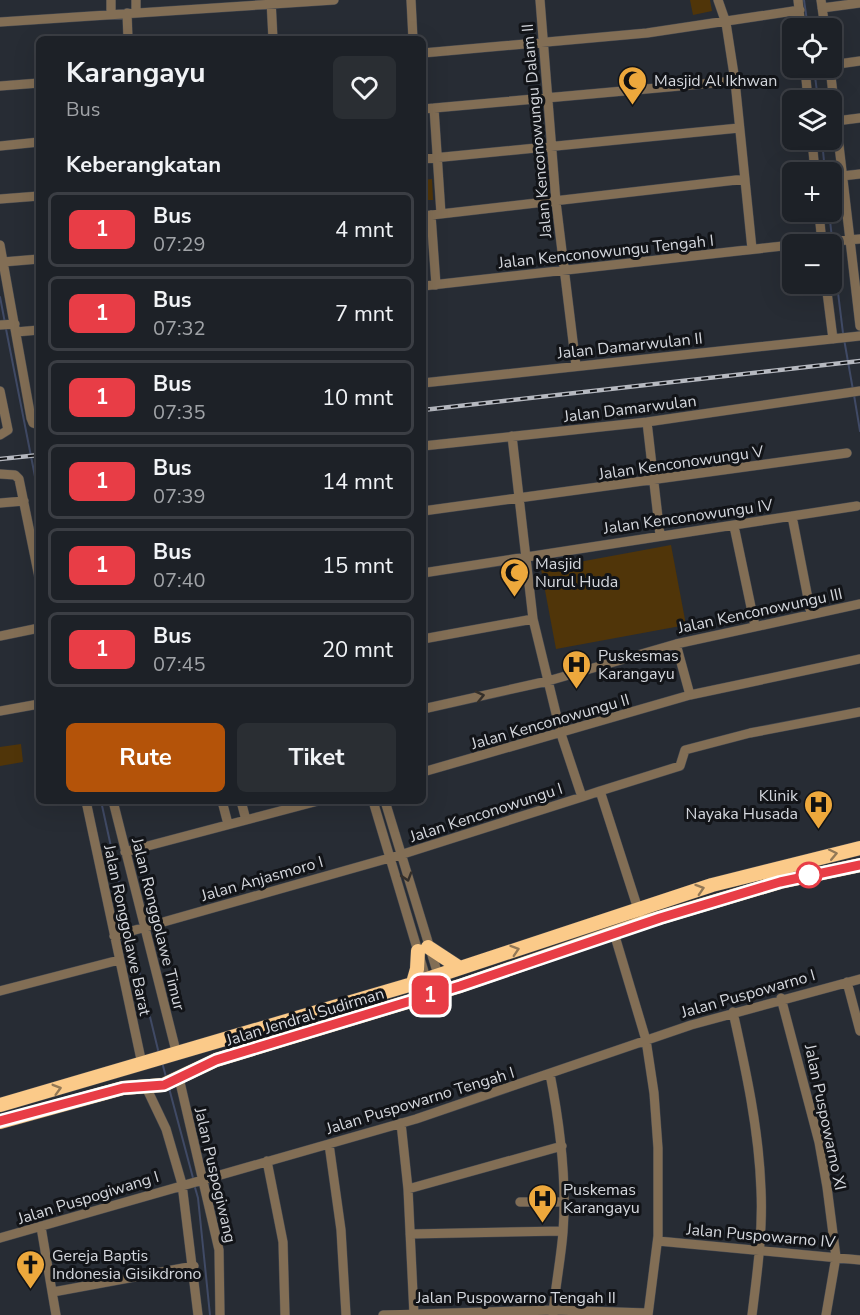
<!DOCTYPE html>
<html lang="id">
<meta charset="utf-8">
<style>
:root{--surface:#1d2127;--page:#2a2e33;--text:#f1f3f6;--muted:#a0a3a7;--line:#3b3e44;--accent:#b45309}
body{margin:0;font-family:"Nunito Sans",sans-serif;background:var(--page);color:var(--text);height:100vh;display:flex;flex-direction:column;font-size:22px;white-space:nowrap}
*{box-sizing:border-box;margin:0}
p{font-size:20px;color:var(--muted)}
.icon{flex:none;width:33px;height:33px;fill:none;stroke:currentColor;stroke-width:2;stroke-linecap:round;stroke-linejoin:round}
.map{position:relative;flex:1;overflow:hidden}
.panel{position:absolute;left:36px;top:36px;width:390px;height:768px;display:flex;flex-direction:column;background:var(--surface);border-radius:9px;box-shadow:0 6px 24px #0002,0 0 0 2px var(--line)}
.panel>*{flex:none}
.badge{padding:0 12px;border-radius:9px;font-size:21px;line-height:39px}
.tools{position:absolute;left:782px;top:18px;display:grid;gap:12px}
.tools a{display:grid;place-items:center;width:60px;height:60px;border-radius:9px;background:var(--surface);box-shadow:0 6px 24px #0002,0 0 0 2px var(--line);font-size:30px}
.map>.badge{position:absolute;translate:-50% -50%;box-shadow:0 0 0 3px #fff}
h2{padding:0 30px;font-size:22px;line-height:54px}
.round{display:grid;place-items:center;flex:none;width:63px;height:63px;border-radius:9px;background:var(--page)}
.overview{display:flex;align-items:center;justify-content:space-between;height:102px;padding:0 30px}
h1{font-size:28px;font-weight:700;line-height:45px}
.primary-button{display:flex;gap:12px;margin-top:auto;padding:12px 30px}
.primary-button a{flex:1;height:69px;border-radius:9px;background:var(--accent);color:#fff;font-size:24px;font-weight:700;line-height:69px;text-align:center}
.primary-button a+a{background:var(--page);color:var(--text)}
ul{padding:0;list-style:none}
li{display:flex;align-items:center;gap:18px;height:75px;margin:0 12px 9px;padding:0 18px;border:3px solid var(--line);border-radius:9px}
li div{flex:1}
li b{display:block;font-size:22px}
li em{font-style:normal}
li .badge{min-width:66px;font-weight:700;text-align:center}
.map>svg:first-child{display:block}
.green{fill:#503509}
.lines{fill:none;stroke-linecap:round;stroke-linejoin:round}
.stream{stroke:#404a65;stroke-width:2}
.minor-casing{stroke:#43474f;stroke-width:10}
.highway-casing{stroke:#43474f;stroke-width:15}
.minor{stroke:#826e55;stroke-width:9}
.highway{stroke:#fbca89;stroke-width:14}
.rail-casing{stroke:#b6b9c0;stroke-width:4.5}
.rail{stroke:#121418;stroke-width:2;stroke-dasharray:7;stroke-linecap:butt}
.oneway{stroke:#342f2a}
.oneway2{stroke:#927856}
.line-casing{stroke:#fff;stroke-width:14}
.line{stroke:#e83d46;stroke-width:9}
.stop-dot{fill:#fff;stroke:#e83d46;stroke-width:3}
.labels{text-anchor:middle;stroke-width:6;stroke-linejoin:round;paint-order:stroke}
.poi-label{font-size:16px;fill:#d4d7dd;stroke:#121418;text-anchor:start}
.street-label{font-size:16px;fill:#d4d7dd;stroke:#121418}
</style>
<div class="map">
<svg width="860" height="1315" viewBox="0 0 860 1315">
<rect width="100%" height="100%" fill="#272c34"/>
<!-- green -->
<path class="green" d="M690 0H710L712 11 693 15Z
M432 179 433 200H423V180Z
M671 545 686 625 556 649 541 569Z
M21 744 23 762 0 766V747Z"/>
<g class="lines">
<!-- stream -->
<path class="stream" d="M804 0 808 28
M814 68 818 100
M822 140 825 172
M829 212 832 238
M832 244 843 333
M0 297 5 323
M6 329 39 497
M844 339 853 390
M854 395 860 431
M101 801 129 929
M130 934 159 1054
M162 1062 166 1077
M169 1088 193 1178
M194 1184 198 1198 210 1315"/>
<defs>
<path id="minor" d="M111 0V14
M136 0V12
M271 0 273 39
M411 0 413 39
M540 0 556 202 576 366
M718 0 726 23 735 81 752 249
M798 0 801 28
M821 0 825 28
M822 8 860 3
M127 13 128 39
M0 22 334 0
M423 53 647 33 800 10
M831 65 860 61
M805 68 808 100
M830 68 860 326
M0 86 39 83
M434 108 441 214
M423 109 735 81
M836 121 860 118
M812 140 815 172
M0 146 39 142
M423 159 739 128
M842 176 860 174
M0 199 39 196
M819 212 822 244
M431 215 436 285
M423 216 745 179
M795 244 860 239
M0 245 31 418 33 423 39 425
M3 262 39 259
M826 284 833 339
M423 286 792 245
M0 325 15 324
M16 332 39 330
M423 383 860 336
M0 391 8 430 0 435
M647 422 660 535
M512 436 533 619 561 734 582 797 600 791 638 909
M423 446 647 422 860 391
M0 474 15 475 19 479 39 577
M0 503 24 501
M423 511 847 453
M792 516 811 614
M734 526 755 626
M423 573 857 506
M0 636 39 628
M423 639 533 619
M676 644 690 695
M423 709 548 681 676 644 860 604
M0 711 39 704
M423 772 690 695 860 659
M600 791 680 766 685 750 750 733 860 712
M86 801 142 1064
M113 801 177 1055
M222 801 228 824
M241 801 246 820
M373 801 431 995
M385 801 443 991
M125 852 318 801
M614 933 646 1040 654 1093 658 1148V1236L648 1315
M114 936 400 855 582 797
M847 982 860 1031
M0 991 119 960
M781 998 819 1142 827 1187 836 1257 826 1315
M733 1012C746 1071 759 1130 761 1190 763 1232 757 1274 752 1315
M550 1074C560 1125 567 1179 563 1232 561 1259 555 1287 553 1315
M179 1078 219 1250 220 1315
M146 1087 166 1129 182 1184 198 1315
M401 1123 408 1189 414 1315
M329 1144 341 1230 346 1315
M267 1161 283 1242 285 1315
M408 1189 562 1146
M520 1202H563
M41 1227 56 1315
M410 1234 563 1231
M0 1238 416 1119 691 1025 860 979
M658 1241 860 1260
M53 1292 194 1266
M383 1315 554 1310 648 1313"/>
<path id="highway" d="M428 947 460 968
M413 983 417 969 418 951
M0 1105 409 985 712 885 860 848
M0 1122 123 1088 163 1085 216 1060 460 986 642 923 780 882 860 865"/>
</defs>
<!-- minor casing -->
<use href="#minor" class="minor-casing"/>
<!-- highway casing -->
<use href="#highway" class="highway-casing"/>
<!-- minor -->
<use href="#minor" class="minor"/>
<!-- highway -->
<use href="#highway" class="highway"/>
<defs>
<path id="rail" d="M423 410 860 361
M0 459 39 455"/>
</defs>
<!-- rail casing -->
<use href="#rail" class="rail-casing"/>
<!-- rail -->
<use href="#rail" class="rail"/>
</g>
<!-- one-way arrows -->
<defs><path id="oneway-chevron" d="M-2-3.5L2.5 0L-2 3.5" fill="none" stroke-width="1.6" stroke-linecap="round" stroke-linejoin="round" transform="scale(1.5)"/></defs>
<g class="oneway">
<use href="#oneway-chevron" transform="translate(480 696) rotate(-13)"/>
<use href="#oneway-chevron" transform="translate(407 877) rotate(73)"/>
</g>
<g class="oneway2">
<use href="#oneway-chevron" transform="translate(833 854) rotate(-12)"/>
<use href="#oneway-chevron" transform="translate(700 889) rotate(-18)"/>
<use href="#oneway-chevron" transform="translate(515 950) rotate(-18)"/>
<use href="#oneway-chevron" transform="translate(57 1089) rotate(-16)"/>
</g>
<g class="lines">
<defs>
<path id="line" d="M0 1121 123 1088 164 1085 216 1060 460 986 660 918 780 882 860 865"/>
</defs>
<!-- line casing -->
<use href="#line" class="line-casing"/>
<!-- line -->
<use href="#line" class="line"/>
</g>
<!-- icons -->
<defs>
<symbol id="mosque-pin" viewBox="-11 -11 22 30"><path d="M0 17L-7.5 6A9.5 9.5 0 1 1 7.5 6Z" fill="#eda83c" stroke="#121418"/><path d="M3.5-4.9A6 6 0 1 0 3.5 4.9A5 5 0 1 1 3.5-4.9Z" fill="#111"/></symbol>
<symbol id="hospital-pin" viewBox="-11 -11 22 30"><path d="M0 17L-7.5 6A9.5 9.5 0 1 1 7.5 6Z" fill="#eda83c" stroke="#121418"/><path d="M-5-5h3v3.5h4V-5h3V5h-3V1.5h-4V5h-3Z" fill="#111"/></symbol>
<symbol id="church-pin" viewBox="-11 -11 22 30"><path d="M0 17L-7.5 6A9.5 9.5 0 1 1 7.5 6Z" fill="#eda83c" stroke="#121418"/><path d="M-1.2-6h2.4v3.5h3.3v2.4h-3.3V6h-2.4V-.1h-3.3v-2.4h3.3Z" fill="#111"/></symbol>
</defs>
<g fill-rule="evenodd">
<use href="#mosque-pin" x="616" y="64" width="33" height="45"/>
<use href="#mosque-pin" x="498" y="556" width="33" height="45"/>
<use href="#hospital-pin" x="560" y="648" width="33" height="45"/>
<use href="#hospital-pin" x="802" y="788" width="33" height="45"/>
<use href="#hospital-pin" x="526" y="1182" width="33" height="45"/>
<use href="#church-pin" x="14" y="1248" width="33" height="45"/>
</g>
<!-- markers -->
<circle class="stop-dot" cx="809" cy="875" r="12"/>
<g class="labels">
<!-- poi labels -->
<g class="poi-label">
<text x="654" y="86">Masjid Al Ikhwan</text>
<text x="535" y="569">Masjid<tspan x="535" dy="18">Nurul Huda</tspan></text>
<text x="598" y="661">Puskesmas<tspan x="598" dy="18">Karangayu</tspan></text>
<text x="798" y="801" text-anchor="end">Klinik<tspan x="798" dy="18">Nayaka Husada</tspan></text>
<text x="563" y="1195">Puskemas<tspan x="563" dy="18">Karangayu</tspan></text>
<text x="52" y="1261">Gereja Baptis<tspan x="52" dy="18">Indonesia Gisikdrono</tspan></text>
</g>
<!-- street labels -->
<g class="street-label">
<text transform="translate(536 131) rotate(-95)" y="6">Jalan Kenconowungu Dalam II</text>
<text transform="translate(606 251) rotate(-6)" y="6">Jalan Kenconowungu Tengah I</text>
<text transform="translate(630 345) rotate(-6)" y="6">Jalan Damarwulan II</text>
<text transform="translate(630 408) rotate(-7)" y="6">Jalan Damarwulan</text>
<text transform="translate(681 462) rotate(-8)" y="6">Jalan Kenconowungu V</text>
<text transform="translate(688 516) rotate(-8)" y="6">Jalan Kenconowungu IV</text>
<text transform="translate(760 610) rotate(-12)" y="6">Jalan Kenconowungu III</text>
<text transform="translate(550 721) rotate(-16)" y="6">Jalan Kenconowungu II</text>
<text transform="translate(486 812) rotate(-18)" y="6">Jalan Kenconowungu I</text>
<text transform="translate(262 878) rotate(-16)" y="6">Jalan Anjasmoro I</text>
<text transform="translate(159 924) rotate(76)" y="6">Jalan Ronggolawe Timur</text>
<text transform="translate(128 930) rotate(78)" y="6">Jalan Ronggolawe Barat</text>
<text transform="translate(748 993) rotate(-16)" y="6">Jalan Puspowarno I</text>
<text transform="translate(305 1016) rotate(-17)" y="6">Jalan Jendral Sudirman</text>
<text transform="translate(420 1100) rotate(-17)" y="6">Jalan Puspowarno Tengah I</text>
<text transform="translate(826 1117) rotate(78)" y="6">Jalan Puspowarno XI</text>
<text transform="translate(216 1175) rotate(77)" y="6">Jalan Puspogiwang</text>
<text transform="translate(88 1197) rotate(-17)" y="6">Jalan Puspogiwang I</text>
<text transform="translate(761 1235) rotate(5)" y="6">Jalan Puspowarno IV</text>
<text x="516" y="1303">Jalan Puspowarno Tengah II</text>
</g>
</g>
</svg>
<div class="tools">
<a><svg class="icon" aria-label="locate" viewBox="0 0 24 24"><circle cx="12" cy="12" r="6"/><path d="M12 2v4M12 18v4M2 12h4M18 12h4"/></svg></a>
<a><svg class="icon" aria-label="layers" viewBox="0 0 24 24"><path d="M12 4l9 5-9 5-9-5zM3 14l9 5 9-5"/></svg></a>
<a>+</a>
<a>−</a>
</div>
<b class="badge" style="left:430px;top:995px;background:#e83d46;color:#fff">1</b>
<section class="panel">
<div class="overview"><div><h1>Karangayu</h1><p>Bus</p></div><a class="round"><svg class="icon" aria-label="heart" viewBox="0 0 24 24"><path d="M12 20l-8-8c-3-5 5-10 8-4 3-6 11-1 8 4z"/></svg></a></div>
<h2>Keberangkatan</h2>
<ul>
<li><span class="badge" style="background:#e83d46;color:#fff">1</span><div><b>Bus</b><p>07:29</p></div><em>4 mnt</em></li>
<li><span class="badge" style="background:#e83d46;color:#fff">1</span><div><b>Bus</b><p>07:32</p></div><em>7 mnt</em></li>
<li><span class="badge" style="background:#e83d46;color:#fff">1</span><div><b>Bus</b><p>07:35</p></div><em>10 mnt</em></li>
<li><span class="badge" style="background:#e83d46;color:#fff">1</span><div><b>Bus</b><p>07:39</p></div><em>14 mnt</em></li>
<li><span class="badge" style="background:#e83d46;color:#fff">1</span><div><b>Bus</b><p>07:40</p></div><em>15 mnt</em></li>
<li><span class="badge" style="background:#e83d46;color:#fff">1</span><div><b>Bus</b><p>07:45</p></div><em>20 mnt</em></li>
</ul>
<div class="primary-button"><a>Rute</a><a>Tiket</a></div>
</section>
</div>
